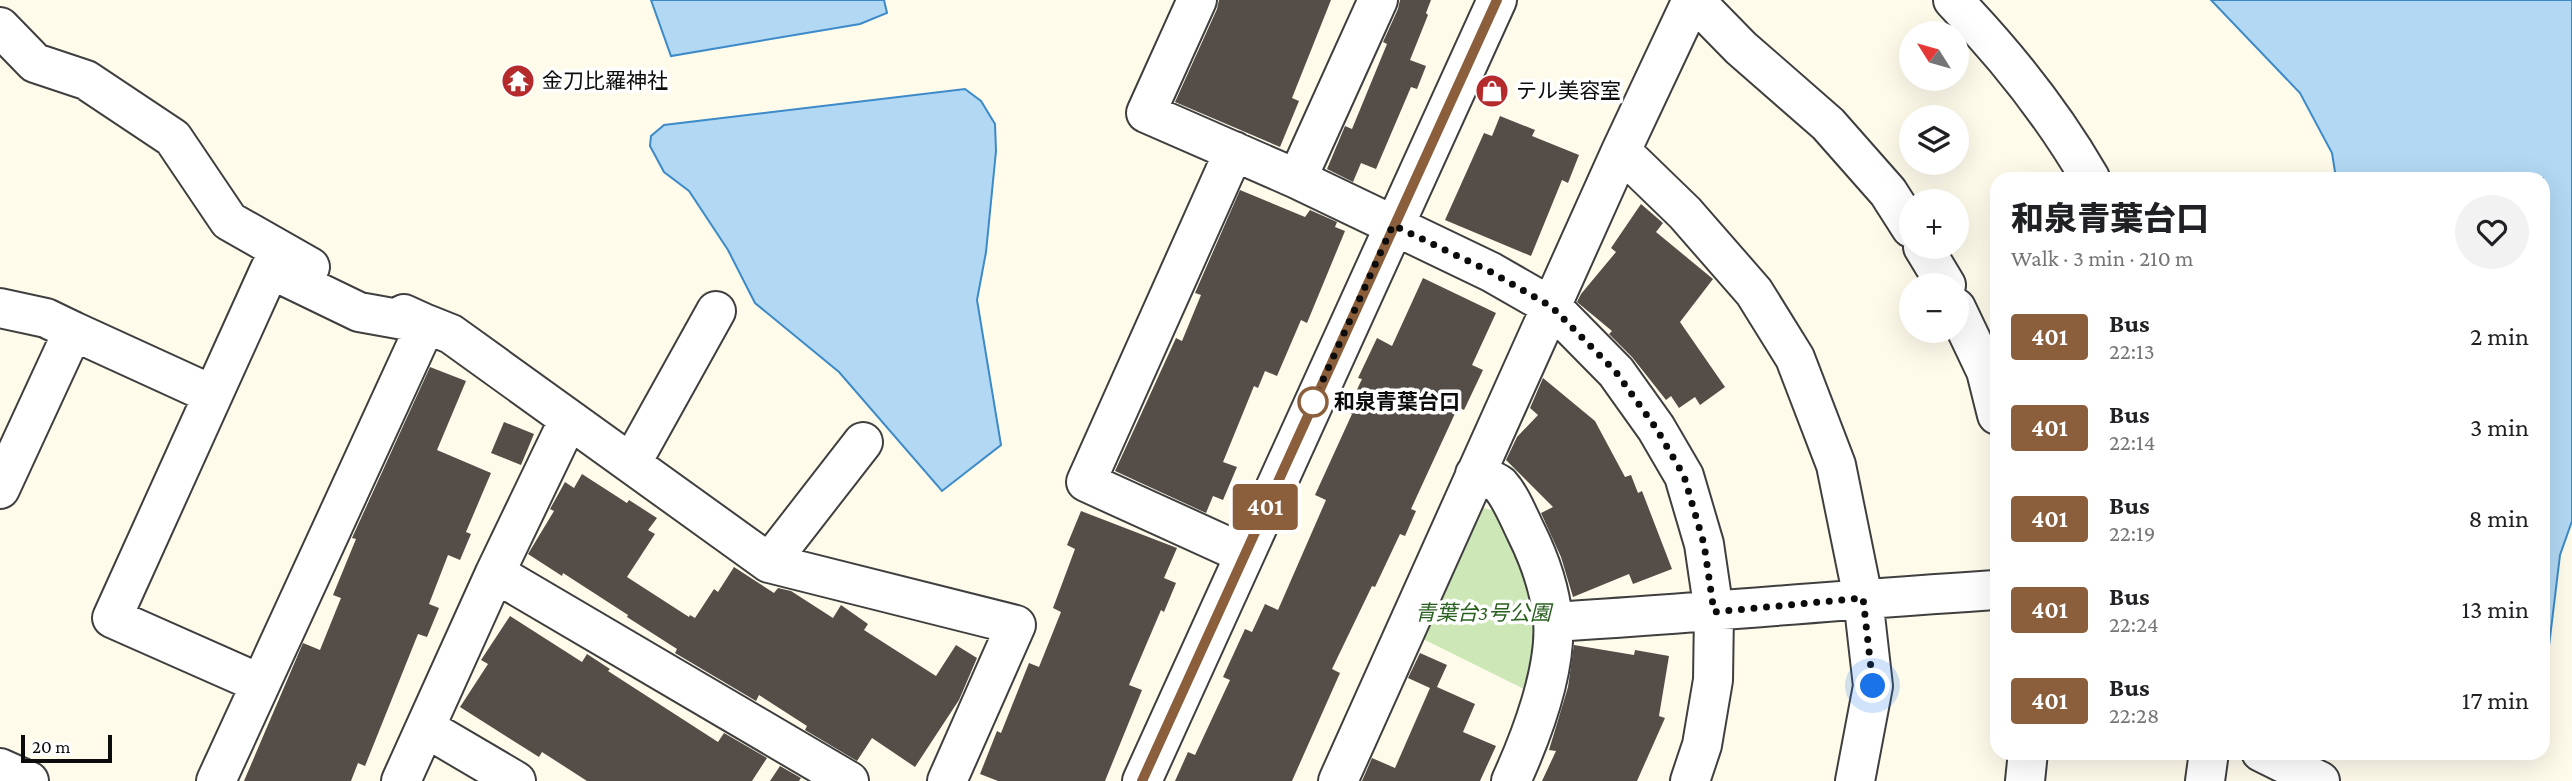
<!DOCTYPE html>
<meta charset="utf-8">
<style>
:root{--surface:#fff;--page:#f2f2f2;--text:#202124;--muted:#757577}
body{margin:0;font-family:"Crimson Pro","Noto Sans JP",serif;background:var(--page);color:var(--text);height:100vh;display:flex;flex-direction:column;font-size:26px;white-space:nowrap}
*{box-sizing:border-box;margin:0}
p{font-size:23px;color:var(--muted)}
.icon{flex:none;width:38px;height:38px;fill:none;stroke:currentColor;stroke-width:2;stroke-linecap:round;stroke-linejoin:round}
.map{position:relative;flex:1;overflow:hidden}
.drawer{position:absolute;left:1990px;top:172px;width:560px;height:588px;display:flex;flex-direction:column;background:var(--surface);border-radius:21px;box-shadow:0 7px 28px #0002}
.drawer>*{flex:none}
.badge{padding:0 14px;border-radius:5px;font-size:24px;line-height:46px}
.needle{width:46px;rotate:307deg}
.buttons{position:absolute;left:1899px;top:21px;display:grid;gap:14px}
.buttons a{display:grid;place-items:center;width:70px;height:70px;border-radius:50%;background:var(--surface);box-shadow:0 7px 28px #0002;font-size:35px}
.scale{position:absolute;left:21px;bottom:18px;width:91px;box-sizing:border-box;padding-left:7px;border:4px solid #0c0c0c;border-top:0;font-size:19px;line-height:24px;white-space:nowrap;color:#0c0c0c;-webkit-text-stroke:5px #fff;paint-order:stroke}
.you{position:absolute;width:35px;height:35px;margin:-18px;border:5px solid #fff;border-radius:50%;background:#1a73e8;box-shadow:0 0 0 10px #1a73e833}
.map>.badge{position:absolute;translate:-50% -50%;box-shadow:0 0 0 4px #fff}
.round{display:grid;place-items:center;flex:none;width:74px;height:74px;border-radius:37px;background:var(--page)}
.overview{display:flex;align-items:center;justify-content:space-between;height:119px;padding:0 21px}
h1{font-size:33px;font-weight:800;line-height:52px}
ul{padding:0;list-style:none}
li{display:flex;align-items:center;gap:21px;height:91px;padding:0 21px}
li div{flex:1}
li b{display:block;font-size:26px}
li em{font-style:normal}
li .badge{min-width:77px;font-weight:700;text-align:center}
.map>svg:first-child{display:block}
.green{fill:#cee7b7}
.water{fill:#b2d8f3;stroke:#3c8ac7;stroke-width:2}
.building{fill:#544d48}
.lines{fill:none;stroke-linecap:round;stroke-linejoin:round}
.minor-casing{stroke:#3f3f3f;stroke-width:42}
.minor{stroke:#fff;stroke-width:38}
.line-casing{stroke:#fff;stroke-width:16}
.line{stroke:#8b5e3c;stroke-width:10}
.walk{stroke:#0c0c0c;stroke-width:7;stroke-dasharray:0 12.6}
.stop-dot{fill:#fff;stroke:#8b5e3c;stroke-width:3.5}
.labels{text-anchor:middle;stroke-width:7;stroke-linejoin:round;paint-order:stroke}
.poi-label{font-size:21px;fill:#0c0c0c;stroke:#fff;text-anchor:start}
.stop-label{font-size:21px;font-weight:bold;fill:#0c0c0c;stroke:#fff;text-anchor:start}
.park-label{font-size:21px;font-style:italic;fill:#2a601f;stroke:#fff}
</style>
<div class="map">
<svg width="2572" height="781" viewBox="0 0 2572 781">
<rect width="100%" height="100%" fill="#fefbeb"/>
<!-- green -->
<path class="green" d="M1476 506 1496 511C1507 532 1519 554 1528 576 1540 610 1535 656 1530 692L1417 636Z"/>
<!-- water -->
<path class="water" d="M651 0H884L887 13 860 24 671 56Z
M2211 0H2572V521L2560 555 2545 679H2543V178H2336L2332 153 2300 93Z
M965 89 981 101 995 124 996 151 986 252 977 300 1001 445 942 491 839 372 755 303 728 250 689 191 664 172 650 146 651 136 664 125Z"/>
<!-- building -->
<path class="building" d="M1219 0H1331L1292 98 1299 101 1280 147 1175 102 1217 9Z
M1400 0H1431L1426 13 1428 15 1410 60 1426 66 1417 89 1411 87 1376 169 1361 163 1353 182 1327 169 1345 126 1352 129 1387 44 1383 42 1398 9Z
M1500 116 1535 130 1532 136 1579 155 1568 183 1562 180 1531 256 1445 220 1484 133 1492 136Z
M1240 190 1305 217 1310 210 1337 222 1335 227 1345 231 1307 323 1301 320 1277 376 1265 371 1258 388 1254 386 1223 462 1237 467 1223 500 1213 496 1206 513 1115 471 1176 338 1182 341 1201 295 1195 293Z
M1641 204 1663 223 1656 232 1713 279 1680 322 1725 387 1700 405 1695 397 1679 408 1671 396 1666 400 1632 357 1609 334 1612 331 1577 302 1581 294 1616 252 1611 248Z
M1423 278 1496 313 1472 365 1483 370 1464 410 1458 407 1411 509 1416 511 1405 536 1400 534 1375 587 1372 586 1332 669 1340 673 1292 781H1175L1188 752 1195 755 1230 680 1223 677 1245 629 1252 632 1265 604 1278 610 1326 500 1315 495 1352 414 1347 411 1362 379 1358 378 1377 338 1392 346Z
M430 367 466 381 437 450 491 473 466 532 471 534 460 560 448 555 429 604 439 608 427 637 418 634 365 766 358 763 351 781H244L303 643 320 650 341 598 333 595 356 539 352 538Z
M1543 378 1595 421 1625 477 1631 475 1638 493 1642 491 1672 569 1633 584 1629 574 1573 597 1561 557 1541 513 1553 507 1506 460 1517 437 1538 415 1530 408Z
M504 422 534 434 521 465 491 453Z
M582 474 627 503 629 500 657 518 648 530 655 534 627 577 689 617 690 615 695 618 714 589 718 592 734 567 774 593 778 588 791 591 833 618 841 605 868 624 864 630 936 676 956 645 977 658 959 700 915 767 872 738 857 761 805 730 807 726 759 695 756 701 675 653 677 649 627 617 628 615 563 573 562 576 528 554 554 511 550 509 565 482 574 488Z
M1081 511 1177 548 1164 578 1176 583 1164 612 1161 610 1129 685 1142 690 1105 781H998L980 774 997 731 1001 733 1029 663 1039 667 1061 612 1053 608 1075 549 1067 545Z
M510 616 582 662 587 654 610 669 608 671 718 742 724 733 767 758 752 781H587L542 752 539 757 460 707 488 664 481 660Z
M1574 645 1634 655 1635 650 1669 656 1659 716 1665 718 1637 781H1542L1556 751 1549 750 1568 687Z
M1420 653 1447 665 1437 687 1475 704 1463 732 1496 746 1480 781H1362L1372 758 1395 768 1430 688 1408 678Z
M780 766 801 778 799 781H770Z"/>
<g class="lines">
<defs>
<path id="minor" d="M1197 0 1146 113 1297 179 1491 272 1552 307 1616 372 1656 428 1684 476 1704 544 1714 612 1713 680 1702 745 1690 781
M1694 0 1741 48 1828 124 1888 192 1911 228
M1953 0C2005 54 2053 114 2090 178
M0 27 35 63 86 80 173 138 229 221 310 267
M1234 151 1086 482 1244 554
M1621 151 1685 213 1754 292 1795 358 1836 465 1863 598 1873 686 1855 781
M1297 179 1378 0
M1923 247 1946 285
M0 308 46 318 73 331
M1956 308 1986 371 1997 415
M632 462 716 311
M1475 474C1482 477 1494 480 1500 485 1511 497 1519 518 1526 532 1540 560 1550 589 1553 620 1557 669 1531 737 1511 781
M0 489 73 331 213 395
M769 563 863 442
M495 573 569 419
M1553 622C1701 613 1849 599 1997 590
M259 683 112 618 270 269 359 312 426 324 451 334 769 563 1016 625 947 781
M426 728 516 781
M2261 752 2320 781
M0 768 29 781
M216 781 426 324 404 314
M401 781 495 573 849 781
M1142 781 1497 0
M1338 781 1621 151 1692 0
M2025 781 2028 752
M2205 781 2209 752"/>
</defs>
<!-- minor casing -->
<use href="#minor" class="minor-casing"/>
<!-- minor -->
<use href="#minor" class="minor"/>
</g>
<g class="lines">
<defs>
<path id="line" d="M1142 781 1497 0"/>
</defs>
<!-- line casing -->
<use href="#line" class="line-casing"/>
<!-- line -->
<use href="#line" class="line"/>
<!-- walk -->
<path class="walk" d="M1313 402 1393 225 1491 272 1552 307 1616 372 1656 428 1684 476 1704 544 1714 612 1863 598 1873 686"/>
</g>
<!-- icons -->
<defs>
<symbol id="temple-disc" viewBox="-11 -11 22 22"><circle r="9.5" fill="#b52a2b" stroke="#fff"/><path d="M0-6L5-2H3V0L6.5 2.5H4V6H1.5V3h-3V6H-4V2.5H-6.5L-3 0V-2H-5Z" fill="#fff"/></symbol>
<symbol id="shop-disc" viewBox="-11 -11 22 22"><circle r="9.5" fill="#b52a2b" stroke="#fff"/><path d="M-5-2.5h2.3a2.7 3.5 0 0 1 5.4 0H5L5.5 6h-11ZM-1.5-2.5h3a1.5 2.3 0 0 0-3 0Z" fill="#fff"/></symbol>
</defs>
<g fill-rule="evenodd">
<use href="#temple-disc" x="499" y="62" width="38" height="38"/>
<use href="#shop-disc" x="1473" y="72" width="38" height="38"/>
</g>
<!-- markers -->
<circle class="stop-dot" cx="1313" cy="402" r="14"/>
<g class="labels">
<!-- poi labels -->
<g class="poi-label">
<text x="542" y="88">金刀比羅神社</text>
<text x="1516" y="98">テル美容室</text>
</g>
<!-- stop labels -->
<g class="stop-label">
<text x="1334" y="409">和泉青葉台口</text>
</g>
<!-- park labels -->
<g class="park-label">
<text x="1483" y="620">青葉台3号公園</text>
</g>
</g>
</svg>
<div class="buttons">
<a><svg class="needle" viewBox="-14 -14 28 28"><path d="M0-13l5 13h-10z" fill="#e53935"/><path d="M0 13l5-13h-10z" fill="#757577"/></svg></a>
<a><svg class="icon" aria-label="layers" viewBox="0 0 24 24"><path d="M12 4l9 5-9 5-9-5zM3 14l9 5 9-5"/></svg></a>
<a>+</a>
<a>−</a>
</div>
<div class="scale">20 m</div>
<div class="you" style="left:1873px;top:686px"></div>
<b class="badge" style="left:1265px;top:507px;background:#8b5e3c;color:#fff">401</b>
<section class="drawer">
<div class="overview"><div><h1>和泉青葉台口</h1><p>Walk · 3 min · 210 m</p></div><a class="round"><svg class="icon" aria-label="heart" viewBox="0 0 24 24"><path d="M12 20l-8-8c-3-5 5-10 8-4 3-6 11-1 8 4z"/></svg></a></div>
<ul>
<li><span class="badge" style="background:#8b5e3c;color:#fff">401</span><div><b>Bus</b><p>22:13</p></div><em>2 min</em></li>
<li><span class="badge" style="background:#8b5e3c;color:#fff">401</span><div><b>Bus</b><p>22:14</p></div><em>3 min</em></li>
<li><span class="badge" style="background:#8b5e3c;color:#fff">401</span><div><b>Bus</b><p>22:19</p></div><em>8 min</em></li>
<li><span class="badge" style="background:#8b5e3c;color:#fff">401</span><div><b>Bus</b><p>22:24</p></div><em>13 min</em></li>
<li><span class="badge" style="background:#8b5e3c;color:#fff">401</span><div><b>Bus</b><p>22:28</p></div><em>17 min</em></li>
</ul>
</section>
</div>
